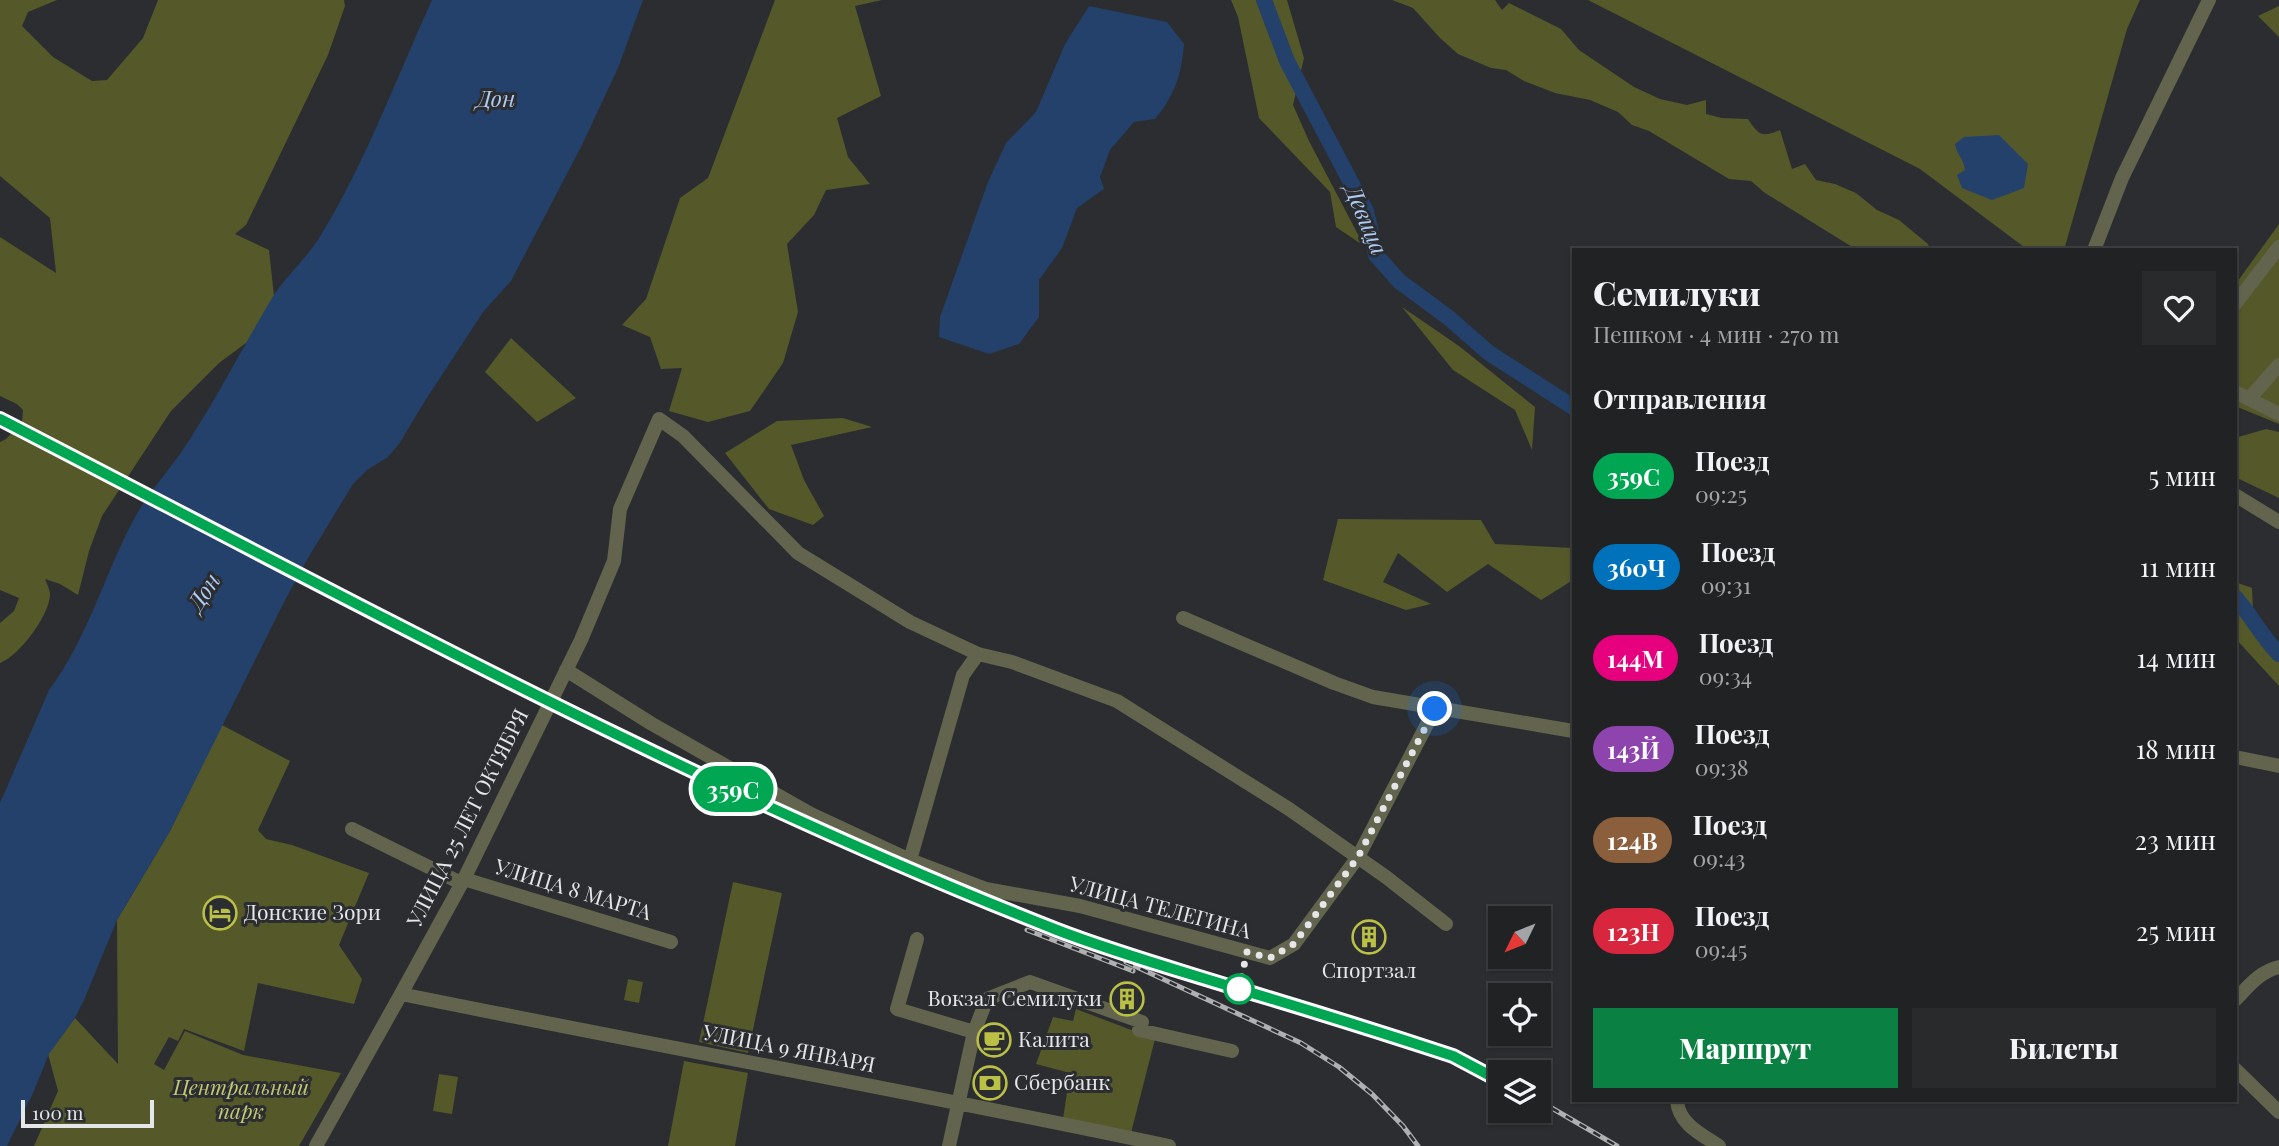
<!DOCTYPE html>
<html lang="ru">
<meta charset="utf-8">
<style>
:root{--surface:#202224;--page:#282a2c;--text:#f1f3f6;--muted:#a2a4a6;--line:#3d3f41;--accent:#0b8043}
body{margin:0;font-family:"Playfair Display",serif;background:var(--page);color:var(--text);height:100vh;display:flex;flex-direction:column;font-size:26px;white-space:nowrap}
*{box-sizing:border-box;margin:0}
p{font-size:23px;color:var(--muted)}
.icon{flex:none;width:38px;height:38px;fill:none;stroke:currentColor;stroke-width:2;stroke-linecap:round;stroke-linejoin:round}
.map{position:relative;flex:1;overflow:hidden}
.details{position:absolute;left:1572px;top:248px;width:665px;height:854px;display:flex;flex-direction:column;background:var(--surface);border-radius:0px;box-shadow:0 2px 5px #0004,0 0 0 2px var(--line)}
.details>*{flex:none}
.badge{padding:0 14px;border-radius:23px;font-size:24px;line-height:46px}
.needle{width:46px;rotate:227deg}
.controls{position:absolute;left:1488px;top:906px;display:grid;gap:14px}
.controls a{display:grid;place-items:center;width:63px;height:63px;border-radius:0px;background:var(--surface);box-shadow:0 2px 5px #0004,0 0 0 2px var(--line);font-size:35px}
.scale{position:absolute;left:21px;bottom:18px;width:133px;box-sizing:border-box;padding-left:7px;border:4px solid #e4e6e8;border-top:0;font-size:19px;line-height:24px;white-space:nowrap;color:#e4e6e8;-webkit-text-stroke:5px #2b2d30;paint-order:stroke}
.you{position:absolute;width:35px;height:35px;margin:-18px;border:5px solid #fff;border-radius:50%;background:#1a73e8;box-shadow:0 0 0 10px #1a73e833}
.map>.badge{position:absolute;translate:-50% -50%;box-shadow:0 0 0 4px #fff}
h2{padding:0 21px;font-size:26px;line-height:63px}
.round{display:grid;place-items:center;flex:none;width:74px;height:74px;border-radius:0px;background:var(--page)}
.summary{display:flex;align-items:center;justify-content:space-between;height:119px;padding:0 21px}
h1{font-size:33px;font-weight:800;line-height:52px}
.primary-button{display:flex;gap:14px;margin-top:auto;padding:14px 21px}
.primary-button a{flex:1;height:80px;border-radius:0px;background:var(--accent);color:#fff;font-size:28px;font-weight:800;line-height:80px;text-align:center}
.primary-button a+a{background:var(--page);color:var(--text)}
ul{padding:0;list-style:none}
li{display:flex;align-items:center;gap:21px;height:91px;padding:0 21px}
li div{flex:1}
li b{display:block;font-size:26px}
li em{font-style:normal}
li .badge{min-width:77px;font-weight:700;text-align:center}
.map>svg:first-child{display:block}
.green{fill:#555829}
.water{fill:#23416a}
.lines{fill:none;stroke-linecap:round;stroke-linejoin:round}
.river{stroke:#23416a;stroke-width:16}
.minor{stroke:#62644d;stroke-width:14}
.rail-casing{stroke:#aeb0b2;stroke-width:5}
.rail{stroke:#2b2d30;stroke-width:2.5;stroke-dasharray:8;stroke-linecap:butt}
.line-casing{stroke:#fff;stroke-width:16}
.line{stroke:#00a651;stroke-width:10}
.walk{stroke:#e4e6e8;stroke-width:7;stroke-dasharray:0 12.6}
.stop-dot{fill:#fff;stroke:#00a651;stroke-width:3.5}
.labels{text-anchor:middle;stroke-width:6;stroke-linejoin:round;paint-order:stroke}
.street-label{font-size:21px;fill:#e4e6e8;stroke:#2b2d30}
.poi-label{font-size:21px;fill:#e4e6e8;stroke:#2b2d30;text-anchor:start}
.park-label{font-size:21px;font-style:italic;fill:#c3c873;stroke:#2b2d30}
.water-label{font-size:23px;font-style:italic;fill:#adcaf3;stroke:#2b2d30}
</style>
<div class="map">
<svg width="2279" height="1146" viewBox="0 0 2279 1146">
<rect width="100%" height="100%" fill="#2b2d30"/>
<!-- green -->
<path class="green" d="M0 0H57L28 12 22 26 53 57 92 81 107 80 143 38 158 0H344L345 6 328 55 246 225 235 234 269 250 274 296 250 340 219 363 171 411 102 516 89 551 78 595 60 584 45 579C47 584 50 590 50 595 49 616 19 656 0 663V623L14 611 19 598 0 590V442L6 439 22 423 23 410 17 404 0 396V237L56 273 50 218 0 176Z
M775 0H882L855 6 881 96 837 118 848 157 870 184 826 190 814 215 787 244 798 312 783 363 750 411 708 422 669 411 682 368 661 369 650 337 622 325 646 299 680 198 708 178Z
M1231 0H1287L1304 58 1293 105 1309 141 1364 246 1336 227 1330 192 1259 118 1238 17Z
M1392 0H1495L1502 10 1509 3 1561 29 1579 50 1634 87 1660 99 1687 105 1706 100V114L1722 118 1748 119C1759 135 1761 138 1780 130L1792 169 1805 164 1816 180 1835 184 1856 193 1877 210 1899 220 1928 244 1930 250H1857L1765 193 1751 181 1729 179 1649 131 1632 125 1618 112 1590 100 1555 93 1524 81 1506 70 1491 68 1458 54 1440 38 1413 8Z
M1588 0H2140L2127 29 2064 250H2025L2024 247 1920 169Z
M2279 6V37L2258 16Z
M2279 224V424L2235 406V285Z
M1402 307 1459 346 1535 407 1532 450 1515 410 1453 370Z
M511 338 576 398 537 422 485 372Z
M843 418 872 427 791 445 804 480 824 516 813 525 769 509 725 453 777 421Z
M2266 429 2279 432V498L2235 477V438Z
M1338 519 1481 520 1495 544 1573 548V580L1541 600 1488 564 1447 592 1398 553 1383 582 1431 604 1406 610 1323 580Z
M2235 582 2252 588 2254 635 2279 654V686L2235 638Z
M222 725 290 761 258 830 266 839 292 845 369 873 339 945 362 979 354 1004 258 983 244 1051 184 1029 178 1041 169 1037 154 1064 164 1070 185 1031 243 1055 341 1073 299 1146H34L58 1091 48 1054 75 1018 118 1064 117 920 170 831Z
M733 882 782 893 748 1053 699 1042Z
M628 979 643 982 639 1003 624 1000Z
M1076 1009 1155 1039 1131 1133 1063 1119 1070 1073 1036 1064 1053 1017 1073 1021Z
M684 1061 748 1073 735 1146H668Z
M439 1074 458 1077 452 1114 433 1111Z"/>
<!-- water -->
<path class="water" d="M432 0H643L618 68 582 145 511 281 483 312 423 404 399 444 388 457 367 470 353 484 308 558 283 604 170 831 117 920 84 1000 75 1018 49 1054 33 1093 7 1146H0V803L49 690C88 638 104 575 134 519 146 496 165 475 180 454 214 404 241 350 272 298 286 276 307 258 321 235 366 161 396 79 432 0Z
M1089 6 1167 22 1184 44C1182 73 1174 97 1155 119L1134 122 1110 150 1100 177 1104 189 1077 208 1062 248 1039 280V317L1019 344 989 354 939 337 940 317 988 182 1006 143 1036 112 1065 44Z
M1999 135 2028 164 2024 188 1992 200 1962 188 1957 175 1965 170C1964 159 1957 155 1955 144L1964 137Z"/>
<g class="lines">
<!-- river -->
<path class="river" d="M1264 0 1287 61 1366 211 1376 255 1399 281 1449 318 1489 353 1573 407
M2235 597C2251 615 2262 637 2279 654"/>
<!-- minor -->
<path class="minor" d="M2094 250 2122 178 2209 0
M2235 304 2279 247
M2235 392 2279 414
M2249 399 2279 365
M2235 495 2279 522
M1183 618 1334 683 1373 697 1573 731
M566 670 652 724 811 814 910 860 986 889 1080 906 1270 958 1294 944 1358 857 1435 709
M2235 757 2279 766
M352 829 461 883
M910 860 963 675 978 654
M464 879 671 942
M917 939 897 1009 974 1032
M401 994C657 1046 914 1092 1169 1146
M2235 1000C2248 987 2260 971 2279 967
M2235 1069 2279 1112
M1677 1101C1679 1124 1701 1134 1719 1146
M316 1146 401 994 464 879 581 640 614 561 620 509 659 419 683 436 798 553 910 622 978 654 1012 662 1117 701 1289 809 1386 877 1446 924
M949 1146 974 1032 987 999 1030 982 1142 1022 1139 1030 1232 1051"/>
<defs>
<path id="rail" d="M0 419C347 599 693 787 1057 930 1104 948 1153 962 1202 977 1285 1003 1370 1028 1453 1056L1500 1081
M1027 930 1133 971
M1126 962 1301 1043 1339 1067 1372 1094 1403 1126 1418 1146
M1538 1100 1617 1146"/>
</defs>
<!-- rail casing -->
<use href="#rail" class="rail-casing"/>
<!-- rail -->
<use href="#rail" class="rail"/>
</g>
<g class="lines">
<defs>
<path id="line" d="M0 419C347 598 693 787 1057 930 1114 952 1174 969 1232 987 1306 1009 1380 1032 1453 1056L1500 1081"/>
</defs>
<!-- line casing -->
<use href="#line" class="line-casing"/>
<!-- line -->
<use href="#line" class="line"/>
<!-- walk -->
<path class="walk" d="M1239 989 1247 952 1270 958 1294 944 1358 857 1435 709"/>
</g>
<!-- icons -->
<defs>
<symbol id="hotel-ring" viewBox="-11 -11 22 22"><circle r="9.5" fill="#2b2d30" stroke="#bac045" stroke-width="1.5"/><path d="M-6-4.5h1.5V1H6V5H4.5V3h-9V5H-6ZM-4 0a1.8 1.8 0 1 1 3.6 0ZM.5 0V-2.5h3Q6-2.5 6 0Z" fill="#bac045"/></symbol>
<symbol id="building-ring" viewBox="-11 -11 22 22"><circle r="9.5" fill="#2b2d30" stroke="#bac045" stroke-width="1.5"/><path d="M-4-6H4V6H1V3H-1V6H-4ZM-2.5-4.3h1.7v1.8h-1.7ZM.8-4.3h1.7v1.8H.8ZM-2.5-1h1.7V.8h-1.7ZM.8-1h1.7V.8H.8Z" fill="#bac045"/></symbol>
<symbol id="cafe-ring" viewBox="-11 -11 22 22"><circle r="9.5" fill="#2b2d30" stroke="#bac045" stroke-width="1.5"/><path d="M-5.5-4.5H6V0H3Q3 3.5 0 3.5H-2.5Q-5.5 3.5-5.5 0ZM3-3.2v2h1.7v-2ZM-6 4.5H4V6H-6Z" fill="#bac045"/></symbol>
<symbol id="bank-ring" viewBox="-11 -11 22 22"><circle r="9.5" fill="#2b2d30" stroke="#bac045" stroke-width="1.5"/><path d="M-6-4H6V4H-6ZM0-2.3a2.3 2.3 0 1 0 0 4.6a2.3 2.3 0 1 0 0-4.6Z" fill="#bac045"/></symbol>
</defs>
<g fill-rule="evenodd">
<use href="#hotel-ring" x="201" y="894" width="38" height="38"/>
<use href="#building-ring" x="1350" y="918" width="38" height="38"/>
<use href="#building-ring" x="1108" y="980" width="38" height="38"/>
<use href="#cafe-ring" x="975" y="1021" width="38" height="38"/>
<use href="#bank-ring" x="971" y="1064" width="38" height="38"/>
</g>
<!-- markers -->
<circle class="stop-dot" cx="1239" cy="989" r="14"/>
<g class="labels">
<!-- street labels -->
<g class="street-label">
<text transform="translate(468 818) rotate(-63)" y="7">УЛИЦА 25 ЛЕТ ОКТЯБРЯ</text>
<text transform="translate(573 890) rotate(17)" y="7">УЛИЦА 8 МАРТА</text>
<text transform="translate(1160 908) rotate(15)" y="7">УЛИЦА ТЕЛЕГИНА</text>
<text transform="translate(789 1049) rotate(11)" y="7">УЛИЦА 9 ЯНВАРЯ</text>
</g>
<!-- poi labels -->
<g class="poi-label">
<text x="244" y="920">Донские Зори</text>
<text x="1369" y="978" text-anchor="middle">Спортзал</text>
<text x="1102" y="1006" text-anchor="end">Вокзал Семилуки</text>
<text x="1018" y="1047">Калита</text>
<text x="1014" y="1090">Сбербанк</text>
</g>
<!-- park labels -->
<g class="park-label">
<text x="241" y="1095">Центральный<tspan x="241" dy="24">парк</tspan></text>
</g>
<!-- water labels -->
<g class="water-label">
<text x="496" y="107">Дон</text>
<text transform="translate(1366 220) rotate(67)" y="8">Девица</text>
<text transform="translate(204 592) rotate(-57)" y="8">Дон</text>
</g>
</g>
</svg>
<div class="controls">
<a><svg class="needle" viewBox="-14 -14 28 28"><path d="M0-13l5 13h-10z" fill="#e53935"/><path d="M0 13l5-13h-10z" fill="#a2a4a6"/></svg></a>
<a><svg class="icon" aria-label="locate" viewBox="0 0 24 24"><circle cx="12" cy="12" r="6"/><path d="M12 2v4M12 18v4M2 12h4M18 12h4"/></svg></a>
<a><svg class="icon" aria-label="layers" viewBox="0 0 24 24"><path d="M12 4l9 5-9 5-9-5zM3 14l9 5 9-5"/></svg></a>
</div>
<div class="scale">100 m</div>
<div class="you" style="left:1435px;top:709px"></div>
<b class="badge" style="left:733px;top:789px;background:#00a651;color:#fff">359С</b>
<section class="details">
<div class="summary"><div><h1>Семилуки</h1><p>Пешком · 4 мин · 270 m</p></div><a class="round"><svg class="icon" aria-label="heart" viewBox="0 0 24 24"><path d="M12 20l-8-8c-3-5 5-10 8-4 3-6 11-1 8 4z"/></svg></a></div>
<h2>Отправления</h2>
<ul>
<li><span class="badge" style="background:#00a651;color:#fff">359С</span><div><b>Поезд</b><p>09:25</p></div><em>5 мин</em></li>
<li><span class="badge" style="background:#0072bc;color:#fff">360Ч</span><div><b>Поезд</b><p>09:31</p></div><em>11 мин</em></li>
<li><span class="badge" style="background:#e6007e;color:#fff">144М</span><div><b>Поезд</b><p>09:34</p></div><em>14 мин</em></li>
<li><span class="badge" style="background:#8e44ad;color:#fff">143Й</span><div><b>Поезд</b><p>09:38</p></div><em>18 мин</em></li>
<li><span class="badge" style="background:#8b5e3c;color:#fff">124В</span><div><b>Поезд</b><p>09:43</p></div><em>23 мин</em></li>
<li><span class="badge" style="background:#d7263d;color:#fff">123Н</span><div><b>Поезд</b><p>09:45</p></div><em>25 мин</em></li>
</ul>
<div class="primary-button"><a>Маршрут</a><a>Билеты</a></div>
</section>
</div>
